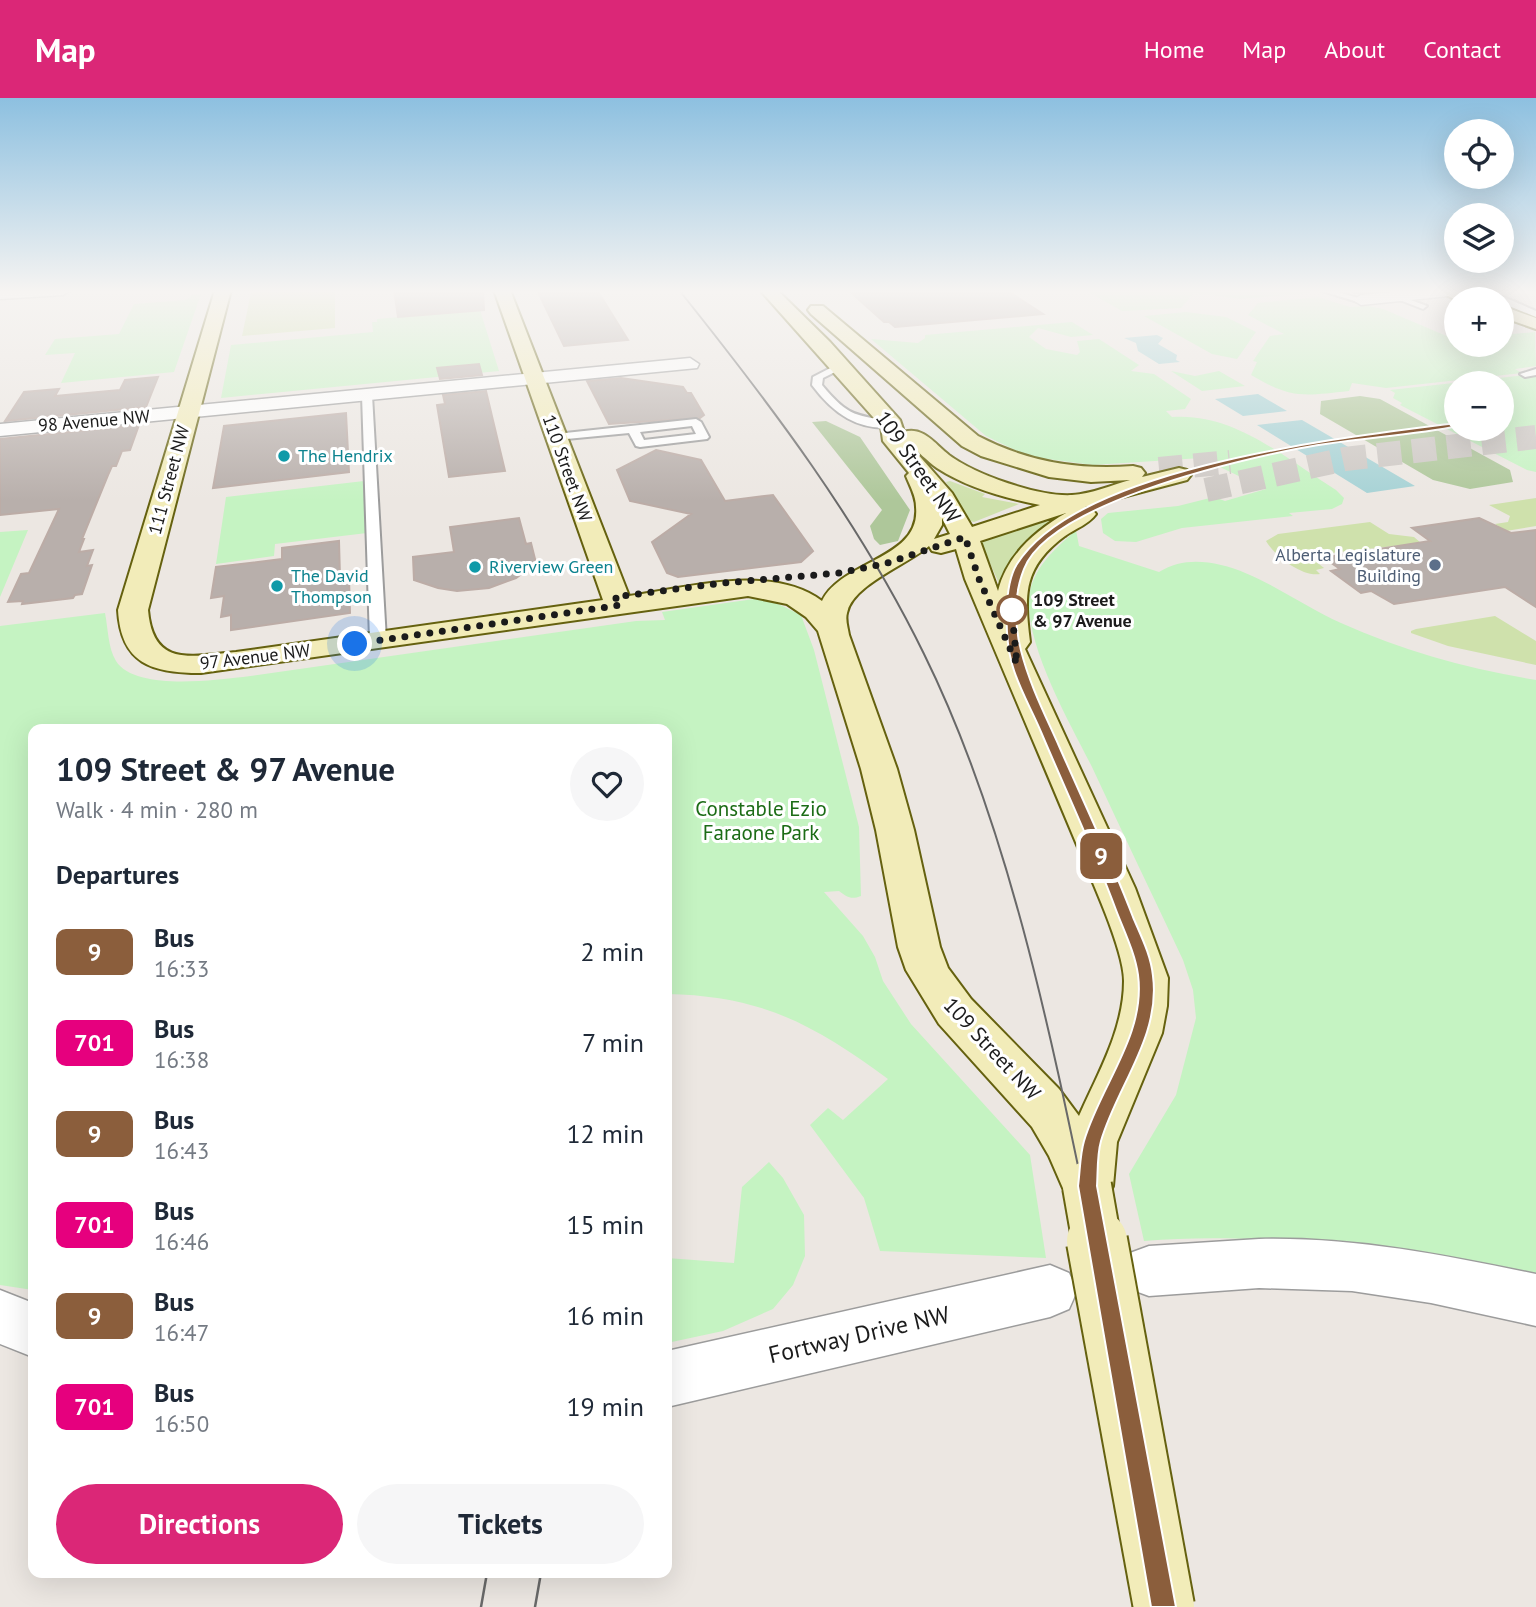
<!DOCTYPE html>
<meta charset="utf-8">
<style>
:root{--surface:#fff;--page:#f6f6f7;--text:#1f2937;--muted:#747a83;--accent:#db2777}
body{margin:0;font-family:"PT Sans",sans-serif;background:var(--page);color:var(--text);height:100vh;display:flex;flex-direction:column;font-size:26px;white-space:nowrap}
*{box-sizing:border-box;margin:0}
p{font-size:23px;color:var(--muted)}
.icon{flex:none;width:38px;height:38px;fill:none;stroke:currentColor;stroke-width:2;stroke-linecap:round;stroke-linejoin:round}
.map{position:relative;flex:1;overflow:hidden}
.panel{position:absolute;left:28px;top:626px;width:644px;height:854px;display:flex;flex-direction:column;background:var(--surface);border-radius:14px;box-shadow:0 7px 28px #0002}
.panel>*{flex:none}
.badge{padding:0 14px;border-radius:10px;font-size:24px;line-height:46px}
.buttons{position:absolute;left:1444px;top:21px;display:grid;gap:14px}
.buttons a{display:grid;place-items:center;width:70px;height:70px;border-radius:50%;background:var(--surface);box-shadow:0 7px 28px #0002;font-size:35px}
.you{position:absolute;width:35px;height:35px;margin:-18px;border:5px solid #fff;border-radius:50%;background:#1a73e8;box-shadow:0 0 0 10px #1a73e833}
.map>.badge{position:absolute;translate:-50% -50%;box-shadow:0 0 0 4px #fff}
h2{padding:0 28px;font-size:26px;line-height:63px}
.round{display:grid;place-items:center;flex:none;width:74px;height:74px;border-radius:37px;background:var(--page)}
.summary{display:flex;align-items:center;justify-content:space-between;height:119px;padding:0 28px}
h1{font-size:33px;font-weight:700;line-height:52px}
.primary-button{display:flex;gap:14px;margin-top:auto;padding:14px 28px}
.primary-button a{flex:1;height:80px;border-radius:42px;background:var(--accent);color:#fff;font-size:28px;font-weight:700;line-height:80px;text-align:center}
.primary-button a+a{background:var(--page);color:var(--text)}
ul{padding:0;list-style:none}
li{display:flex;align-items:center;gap:21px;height:91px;padding:0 28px}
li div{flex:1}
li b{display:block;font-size:26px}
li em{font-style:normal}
li .badge{min-width:77px;font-weight:700;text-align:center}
header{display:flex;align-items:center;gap:42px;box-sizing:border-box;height:98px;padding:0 35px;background:var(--accent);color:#fff}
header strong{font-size:33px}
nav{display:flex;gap:38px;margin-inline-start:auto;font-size:24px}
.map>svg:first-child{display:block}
.grass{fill:#cfe1ac}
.forest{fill:#aec79a}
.park{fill:#c5f3c2;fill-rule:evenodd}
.water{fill:#a6d2d5}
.building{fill:#b8afab;stroke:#bcaca6;stroke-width:2}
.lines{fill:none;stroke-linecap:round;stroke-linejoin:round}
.secondary-tunnel{stroke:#cdc8c4;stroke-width:24;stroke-dasharray:24 11;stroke-linecap:butt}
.lane-casing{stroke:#9c9c9c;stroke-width:4}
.street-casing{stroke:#9c9c9c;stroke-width:3}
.secondary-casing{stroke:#65610f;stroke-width:4}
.lane{fill:#fff;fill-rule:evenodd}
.street{fill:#fff;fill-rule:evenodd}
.secondary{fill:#f2ecb9;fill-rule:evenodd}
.tram-far1{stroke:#696969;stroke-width:2}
.tram{stroke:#696969;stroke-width:2.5}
.secondary-bridge-far1-casing{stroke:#65610f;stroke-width:52;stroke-linecap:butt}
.secondary-bridge-casing{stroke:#65610f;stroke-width:64;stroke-linecap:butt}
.secondary-bridge-far1{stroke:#f2ecb9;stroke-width:48}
.secondary-bridge{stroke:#f2ecb9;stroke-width:60}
.line{fill:#8b5e3c;stroke:#fff;stroke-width:2}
.walk{stroke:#1b1b1b;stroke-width:7;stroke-dasharray:0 12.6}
.culture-dot{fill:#0f9aa8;stroke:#fff;stroke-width:2.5}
.service-dot{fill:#5c6f8a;stroke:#fff;stroke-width:2.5}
.stop-dot{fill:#fff;stroke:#8b5e3c;stroke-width:3.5}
.labels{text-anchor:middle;stroke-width:6;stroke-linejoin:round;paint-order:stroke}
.far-street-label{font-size:18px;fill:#1b1b1b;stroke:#fff}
.far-culture-label{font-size:18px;fill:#0d838f;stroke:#fff;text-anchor:start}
.far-service-label{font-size:18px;fill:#4e5e75;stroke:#fff;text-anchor:end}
.far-stop-label{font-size:18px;font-weight:bold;fill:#1b1b1b;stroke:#fff;text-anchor:start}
.street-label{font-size:21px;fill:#1b1b1b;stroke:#fff}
.park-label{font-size:21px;fill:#1c6c16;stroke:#fff}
.near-street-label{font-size:24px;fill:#1b1b1b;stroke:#fff}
</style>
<header>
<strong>Map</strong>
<nav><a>Home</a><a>Map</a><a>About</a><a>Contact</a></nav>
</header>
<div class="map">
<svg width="1536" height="1509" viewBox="0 0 1536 1509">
<rect width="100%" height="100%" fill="#ece7e2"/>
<!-- grass -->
<path class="grass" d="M296 192H335V230L242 238 251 195Z
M950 383 985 396 982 399 1019 406 974 424 970 423 946 384Z
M1536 400V428L1506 433 1495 426 1508 424 1510 418 1489 407Z
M1044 418 1054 424 1001 490 981 445 982 441Z
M1370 424 1389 436 1414 439 1421 445 1313 457 1316 461 1314 462 1324 470 1316 472 1320 476C1302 479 1275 458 1266 443L1278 436Z
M1495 518 1536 543V567L1448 548 1411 535V533L1416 531Z"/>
<!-- forest -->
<path class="forest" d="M1360 298 1380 301 1510 372 1513 384 1470 391 1433 382 1320 316 1321 303Z
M826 323 860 339 910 412 898 443 880 447 874 441 870 428 882 412 812 324Z"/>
<!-- park -->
<path class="park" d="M1085 192H1301L1309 195 1241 201 1194 195 1181 210 1122 213Z
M201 196 174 274 61 285 75 255 45 257 55 241 119 236 134 206 186 202 192 197Z
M1318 199 1350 209 1368 208 1383 211 1456 242V247H1502V237L1535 234 1536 268 1515 271 1522 275 1386 290 1352 285 1349 293C1302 298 1292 301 1251 277L1257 264 1253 263 1270 238 1284 236 1248 217 1258 205Z
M480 212 499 273 221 300 231 247 373 234 372 224H377V221Z
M1186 214 1226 219 1256 234 1237 261 1212 256 1144 218Z
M1072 224 1093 237 1071 239 1038 230 1029 239 1046 251 1077 257 1080 254 1077 243 1099 241 1139 267 1131 273 1154 276 1191 301 1185 311 1166 313 1172 319C1235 314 1286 361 1336 392L1344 400 1342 406 1332 411 1289 415 1293 418 1182 430 1136 444 1115 443 1103 435 1101 421 1108 415 1178 408 1214 399 1225 403 1266 391 1201 360 1093 367 1040 360 1019 354 986 338 871 241 918 245 925 240V237Z
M1171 273 1195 278 1219 273 1245 288 1202 293Z
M1536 276V374L1527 372 1400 307 1402 305 1393 300 1395 295 1390 292ZM1456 285H1502V331H1456Z
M364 383 367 435 275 446 274 458 216 466 226 399Z
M28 432 0 499V434Z
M1076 432 1079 448 1159 474C1179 462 1199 462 1221 467 1261 476 1302 508 1341 525 1403 553 1469 571 1536 582V1180C1408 1156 1276 1132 1144 1143L1129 1076 1176 997 1196 920 1193 892 1183 862C1153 798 1122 734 1092 669 1070 625 1026 549 1029 500 1032 470 1055 451 1076 432Z
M754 501 772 503 801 517 814 552 859 729 861 798C851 802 847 799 839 793L824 794 863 838 875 859 883 883 911 926 1030 1057 1046 1160 880 1153 864 1100 810 1027 828 1010 843 1022 888 981C813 926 762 898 667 896V632H33V1192L0 1187V528L105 515C108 530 108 550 116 563 135 593 213 582 243 579L636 523 665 522 662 514Z
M769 1064 783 1080 804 1117 805 1158 793 1187 773 1211 723 1233 667 1245V1160L734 1165 742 1089Z"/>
<!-- water -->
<path class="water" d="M1157 237 1163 240 1158 246 1177 257 1176 262 1180 264 1159 266 1138 253 1136 245 1124 240Z
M1258 296 1287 313 1243 318 1215 301Z
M1302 322 1415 388 1367 395 1257 327Z"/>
<!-- building -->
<path class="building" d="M394 192H483L484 212 398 219Z
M537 192H597L628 242 564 248Z
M848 192H1006L1043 216 895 229 889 224H884Z
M479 266 482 277 440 281 437 270Z
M158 279 146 309 5 323 24 294 59 291 55 298 120 292 125 282Z
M621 280 683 289 687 295H691L704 317 700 320 609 326 587 283Z
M486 293 505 373 449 379 437 307 445 306 443 297Z
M346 315 349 374 213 390 224 328Z
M139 327 130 352 122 353 116 368H112L108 377 82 441H84L79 454 93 452 87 468 92 467 82 496 75 497 73 500 22 506 23 503 8 504 21 476 29 475 59 411 0 417V341Z
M656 352 701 362 725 403 773 397 813 453 801 464 678 479 667 475 652 444 691 416 630 403 617 372Z
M519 420 526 446 531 445 536 465 516 480 489 490 457 493 438 490 414 482 413 459 454 454 450 429Z
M1479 420 1511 435 1536 432V509L1505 489 1394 506 1371 493 1361 495 1331 473 1340 471 1327 462H1331L1327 459 1430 443 1412 430Z
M339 443 340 480 349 479 350 515 231 532V517L221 519 224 498 211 500 216 469 282 461V450Z"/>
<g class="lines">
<!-- secondary-tunnel -->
<path class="secondary-tunnel" d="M1159 371 1230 364
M1206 392 1345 361 1536 339"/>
<defs>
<path id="lane" d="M1319 192H1331L1365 202 1361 205Z
M1351 192H1394L1390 194H1355Z
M1469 192C1491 191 1515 204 1536 213V219L1502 205V201H1491Z
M1397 197 1427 208 1423 211 1397 201Z
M840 265 843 266V270L823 280 822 287C850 321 856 316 896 325V329C858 334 833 315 812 287L813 279Z
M1536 271V277L1525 279 1520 276Z
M367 294 372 297 386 542 378 547 370 542 362 297Z
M696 321 701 324 709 339 707 341 640 349 636 348 629 335 556 342 550 339 556 336ZM692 328 696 336 644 342 640 334Z"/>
<path id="street" d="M0 192H71L63 197 0 201Z
M1415 192 1457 193 1449 198 1361 207 1353 202 1361 197Z
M690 260 699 266 697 270 0 338V326Z
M1259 1141C1354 1139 1444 1157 1536 1176V1228L1431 1205 1352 1193 1259 1190 1149 1198 1130 1191 1123 1173 1130 1155 1149 1148Z
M1050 1167 1069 1175 1077 1193 1069 1211 1050 1219 667 1309V1253Z
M0 1192 33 1205V1259L0 1246Z"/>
<path id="secondary" d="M215 192H231L148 512C153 570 191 558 236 554L603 502 494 192H510L629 498C686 490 772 465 822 503 842 462 921 461 916 409 916 398 910 388 906 378L909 375 883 343 881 328 760 192H777L830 244 900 322 904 334C923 328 935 346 949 357 976 377 1039 399 1072 397 1091 396 1112 387 1130 382L1091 384 1049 379 981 358 962 348 811 216 808 212 811 208H823L978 338C1028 364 1077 372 1133 368L1141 370 1145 375 1142 379 1179 370 1187 372 1191 377 1187 382 1085 409 1092 411 1096 416C1089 426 1075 431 1065 438 1023 469 1024 496 1030 544L1025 551 1135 790 1168 880 1167 908 1162 935 1117 1044 1113 1088 1105 1104 1087 1111 1069 1104 1049 1058 1032 1029 939 926 906 872 898 849 876 732 861 671 818 533 806 519 787 506 748 498 201 575C152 575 121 566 118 512ZM908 345C918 353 927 363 937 370 968 390 1004 400 1040 407L972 429 952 395ZM1066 415C1036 432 1007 457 998 493L980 443ZM942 420 950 436 934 441 942 427ZM929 448 932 453 941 455 956 451 965 481C1002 570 1040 658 1077 747 1090 779 1124 851 1124 883 1124 931 1098 975 1079 1018L1059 991 971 901 948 870 940 849 914 732 897 671 849 537C848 530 845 522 847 515 852 487 908 466 929 448Z
M1437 192C1451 191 1468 190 1478 201L1456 202Z
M1502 208 1536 220V231L1502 219Z"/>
</defs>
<!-- lane casing -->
<use href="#lane" class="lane-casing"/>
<!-- street casing -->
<use href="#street" class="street-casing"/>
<!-- secondary casing -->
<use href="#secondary" class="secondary-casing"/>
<!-- lane -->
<use href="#lane" class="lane"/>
<!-- street -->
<use href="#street" class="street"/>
<!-- secondary -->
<use href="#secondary" class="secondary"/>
<!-- tram-far1 -->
<path class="tram-far1" d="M679 192C771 307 859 423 924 556 1011 732 1054 952 1094 1145"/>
<!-- tram -->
<path class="tram" d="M1094 1143 1165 1509
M481 1509 487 1475
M535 1509 541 1475"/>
<defs>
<path id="secondary-bridge-far1" d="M1087 1088 1097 1145"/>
<path id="secondary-bridge" d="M1097 1143 1164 1509"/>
</defs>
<!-- secondary-bridge-far1 casing -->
<use href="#secondary-bridge-far1" class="secondary-bridge-far1-casing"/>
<!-- secondary-bridge casing -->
<use href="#secondary-bridge" class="secondary-bridge-casing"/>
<!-- secondary-bridge-far1 -->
<use href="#secondary-bridge-far1" class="secondary-bridge-far1"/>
<!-- secondary-bridge -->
<use href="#secondary-bridge" class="secondary-bridge"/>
</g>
<!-- sky -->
<linearGradient id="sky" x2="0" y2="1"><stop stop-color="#8dc0e0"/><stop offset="0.48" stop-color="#f6f4f2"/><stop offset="1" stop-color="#f6f4f2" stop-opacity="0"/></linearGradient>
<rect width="1536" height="403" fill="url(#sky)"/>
<!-- line -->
<path class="line" d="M1456 325 1459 328C1403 339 1346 340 1291 352 1228 365 1049 407 1024 471 1000 531 1035 594 1059 648 1084 705 1111 761 1133 819 1141 838 1151 857 1153 878 1161 938 1117 988 1101 1043 1097 1057 1098 1073 1097 1088L1176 1509H1151L1078 1088C1080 1073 1080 1056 1084 1043 1100 988 1146 937 1138 877 1135 855 1124 833 1116 812 1094 752 1066 693 1041 634 1032 612 1018 589 1012 566 1005 541 1003 488 1017 466 1079 368 1347 339 1456 325Z"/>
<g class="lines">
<!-- walk -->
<path class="walk" d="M355 546 621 507 615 499 723 485 839 475 884 466 965 439 979 481 1017 566 1011 504 1012 512"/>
</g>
<!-- markers -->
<g class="culture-dot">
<circle cx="284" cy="358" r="7"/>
<circle cx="475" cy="469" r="7"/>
<circle cx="277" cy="488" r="7"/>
</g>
<circle class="service-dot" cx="1435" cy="467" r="7"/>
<circle class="stop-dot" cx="1012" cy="512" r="14"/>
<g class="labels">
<!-- far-street labels -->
<g class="far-street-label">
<text transform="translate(94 323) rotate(-5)" y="6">98 Avenue NW</text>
<text transform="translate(567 370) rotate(70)" y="6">110 Street NW</text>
<text transform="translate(169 382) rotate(-75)" y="6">111 Street NW</text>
<text transform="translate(255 559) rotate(-7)" y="6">97 Avenue NW</text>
</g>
<!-- far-culture labels -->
<g class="far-culture-label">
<text x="298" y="364">The Hendrix</text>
<text x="489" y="475">Riverview Green</text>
<text x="291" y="484">The David<tspan x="291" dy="21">Thompson</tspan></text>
</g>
<!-- far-service labels -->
<g class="far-service-label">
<text x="1421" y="463">Alberta Legislature<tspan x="1421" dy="21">Building</tspan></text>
</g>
<!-- far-stop labels -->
<g class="far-stop-label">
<text x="1033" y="508">109 Street<tspan x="1033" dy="21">&amp; 97 Avenue</tspan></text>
</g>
<!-- street labels -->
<g class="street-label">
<text transform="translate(918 369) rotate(55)" y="7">109 Street NW</text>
<text transform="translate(992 951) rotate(47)" y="7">109 Street NW</text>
</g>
<!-- park labels -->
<g class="park-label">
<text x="761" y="718">Constable Ezio<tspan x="761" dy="24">Faraone Park</tspan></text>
</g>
<!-- near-street labels -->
<g class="near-street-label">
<text transform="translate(859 1237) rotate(-13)" y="8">Fortway Drive NW</text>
</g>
</g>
</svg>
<div class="buttons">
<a><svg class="icon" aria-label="locate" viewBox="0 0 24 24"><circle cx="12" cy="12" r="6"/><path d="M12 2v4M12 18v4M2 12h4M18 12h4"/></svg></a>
<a><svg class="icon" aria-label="layers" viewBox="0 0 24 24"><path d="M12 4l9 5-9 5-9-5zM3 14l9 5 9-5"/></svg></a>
<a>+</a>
<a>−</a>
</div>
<div class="you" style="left:355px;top:546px"></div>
<b class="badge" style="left:1101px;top:758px;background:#8b5e3c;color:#fff">9</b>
<section class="panel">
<div class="summary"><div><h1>109 Street &amp; 97 Avenue</h1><p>Walk · 4 min · 280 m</p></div><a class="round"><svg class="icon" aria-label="heart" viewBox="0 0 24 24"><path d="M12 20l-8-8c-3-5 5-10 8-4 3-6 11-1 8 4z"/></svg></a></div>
<h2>Departures</h2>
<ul>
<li><span class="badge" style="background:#8b5e3c;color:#fff">9</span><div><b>Bus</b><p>16:33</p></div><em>2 min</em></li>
<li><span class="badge" style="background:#e6007e;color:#fff">701</span><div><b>Bus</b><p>16:38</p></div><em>7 min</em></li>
<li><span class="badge" style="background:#8b5e3c;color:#fff">9</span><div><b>Bus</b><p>16:43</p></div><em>12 min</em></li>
<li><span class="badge" style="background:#e6007e;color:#fff">701</span><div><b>Bus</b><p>16:46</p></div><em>15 min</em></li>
<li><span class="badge" style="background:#8b5e3c;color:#fff">9</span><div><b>Bus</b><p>16:47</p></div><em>16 min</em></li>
<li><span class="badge" style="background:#e6007e;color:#fff">701</span><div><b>Bus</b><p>16:50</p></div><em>19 min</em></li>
</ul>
<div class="primary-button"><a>Directions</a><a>Tickets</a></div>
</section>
</div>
